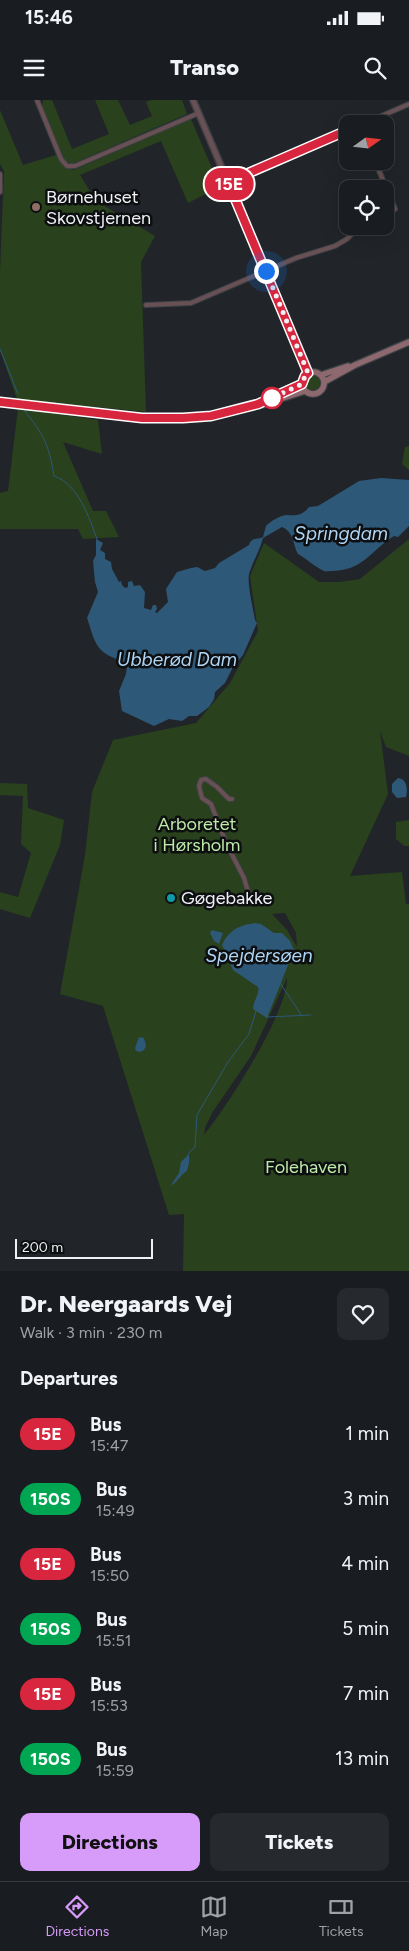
<!DOCTYPE html>
<meta charset="utf-8">
<style>
:root{--surface:#191c20;--page:#26292d;--text:#f1f3f6;--muted:#9fa1a5;--line:#373a3e;--accent:#d79bf9}
body{margin:0;font-family:Figtree,sans-serif;background:var(--page);color:var(--text);height:100vh;display:flex;flex-direction:column;font-size:19px;white-space:nowrap}
*{box-sizing:border-box;margin:0}
p{font-size:16px;color:var(--muted)}
.icon{flex:none;width:28px;height:28px;fill:none;stroke:currentColor;stroke-width:2;stroke-linecap:round;stroke-linejoin:round}
.map{position:relative;height:1171px;overflow:hidden}
.drawer{display:flex;flex-direction:column;background:var(--surface);flex:1}
.drawer>*{flex:none}
.badge{padding:0 10px;border-radius:16px;font-size:18px;line-height:32px}
.needle{width:32px;rotate:75deg}
.controls{position:absolute;left:339px;top:15px;display:grid;gap:10px}
.controls a{display:grid;place-items:center;width:55px;height:55px;border-radius:10px;background:var(--surface);box-shadow:0 5px 20px #0002,0 0 0 1px var(--line);font-size:25px}
.scale{position:absolute;left:15px;bottom:12px;width:138px;box-sizing:border-box;padding-left:5px;border:2px solid #eff1f5;border-top:0;font-size:14px;line-height:18px;white-space:nowrap;color:#eff1f5;-webkit-text-stroke:4px #0c0e10;paint-order:stroke}
.you{position:absolute;width:25px;height:25px;margin:-12px;border:4px solid #fff;border-radius:50%;background:#1a73e8;box-shadow:0 0 0 8px #1a73e833}
.map>.badge{position:absolute;translate:-50% -50%;box-shadow:0 0 0 2px #fff}
h2{padding:0 20px;font-size:19px;line-height:45px}
.round{display:grid;place-items:center;flex:none;width:52px;height:52px;border-radius:10px;background:var(--page)}
.overview{display:flex;align-items:center;justify-content:space-between;height:85px;padding:0 20px}
h1{font-size:24px;font-weight:800;line-height:38px}
.button{display:flex;gap:10px;margin-top:auto;padding:10px 20px}
.button a{flex:1;height:58px;border-radius:10px;background:var(--accent);color:#111;font-size:20px;font-weight:800;line-height:58px;text-align:center}
.button a+a{background:var(--page);color:var(--text)}
ul{padding:0;list-style:none}
li{display:flex;align-items:center;gap:15px;height:65px;padding:0 20px}
li div{flex:1}
li b{display:block;font-size:19px}
li em{font-style:normal}
li .badge{min-width:55px;font-weight:700;text-align:center}
.status{display:flex;justify-content:space-between;align-items:center;height:35px;padding:0 25px;background:var(--surface);direction:ltr}
.status svg{height:14px;fill:currentColor}
header{display:flex;justify-content:space-between;align-items:center;height:65px;padding:0 20px;background:var(--surface);font-size:22px;font-weight:800}
.tab-bar{display:flex;justify-content:space-around;align-items:center;height:70px;border-top:1px solid var(--line);background:var(--surface);font-size:14px;color:var(--muted)}
.tab-bar a{display:grid;justify-items:center;gap:2px}
.tab-bar .selected{color:var(--accent)}
.map>svg:first-child{display:block}
.green{fill:#29411c;fill-rule:evenodd}
.water{fill:#2e5878}
.lines{fill:none;stroke-linecap:round;stroke-linejoin:round}
.stream{stroke:#2e5878;stroke-width:1}
.minor-casing{stroke:#3e4246;stroke-width:6}
.tertiary-casing{stroke:#3e4246;stroke-width:8}
.secondary-casing{stroke:#3e4246;stroke-width:8}
.minor{stroke:#685054;stroke-width:4}
.tertiary{stroke:#685054;stroke-width:5}
.secondary{stroke:#8d686e;stroke-width:5.5}
.line-casing{stroke:#fff;stroke-width:11}
.line{stroke:#d7263d;stroke-width:8}
.walk{stroke:#eff1f5;stroke-width:5;stroke-dasharray:0 9}
.education-dot{fill:#8d6e63;stroke:#0c0e10;stroke-width:2}
.stop-dot{fill:#fff;stroke:#d7263d;stroke-width:2.5}
.culture-dot{fill:#0f9aa8;stroke:#0c0e10;stroke-width:2}
.labels{text-anchor:middle;stroke-width:5;stroke-linejoin:round;paint-order:stroke}
.poi-label{font-size:18px;fill:#eff1f5;stroke:#0c0e10;text-anchor:start}
.park-label{font-size:18px;fill:#beeba8;stroke:#0c0e10}
.water-label{font-size:19px;font-style:italic;fill:#afd5f5;stroke:#0c0e10}
</style>
<div class="status"><b>15:46</b><svg viewBox="0 0 49 12"><path d="M0 12V9h3v3zM5 12V6h3v6zM10 12V3h3v9zM15 12V0h3v12zM26 1h20v11H26zM47 4h2v5h-2z"/></svg></div>
<header><svg class="icon" aria-label="menu" viewBox="0 0 24 24"><path d="M4 6h16M4 12h16M4 18h16"/></svg>Transo<svg class="icon" aria-label="search" viewBox="0 0 24 24"><circle cx="10" cy="10" r="6"/><path d="M15 15l6 6"/></svg></header>
<div class="map">
<svg width="409" height="1171" viewBox="0 0 409 1171">
<rect width="100%" height="100%" fill="#21252a"/>
<!-- green -->
<path class="green" d="M43 0H52L72 49 109 34 95 0H118L130 25 152 16 146 2 151 0H182L187 14 72 64 65 61 42 10Z
M0 10 23 65 56 55 63 66 74 70 191 19 220 87 188 103 161 41 80 75 96 101 155 136 141 162 146 312 17 299 0 250V172L4 71 0 64Z
M306 283a7 7 0 1 1 14 0a7 7 0 1 1-14 0Z
M18 308 98 320 102 354 63 342 93 411H106L119 437 83 439 78 429H0V393L8 391Z
M409 346V370L402 364 405 347Z
M409 439V656L386 647 380 631 388 694 350 776 402 772 406 804H409V1171H183L184 1114 169 1115 103 906 60 894 85 755 92 692 113 640 196 623 230 583 258 531 250 476 264 443 319 482H340L360 479ZM285 813 296 833 297 847 287 830 272 814ZM287 878C288 912 227 1007 204 1035L205 1028 212 1013 251 956Z
M0 683 27 684 28 708 64 720 60 745 30 818 0 809V792L18 797 31 753 21 744 23 696 0 695Z
M409 720V746H404L396 739V722Z"/>
<!-- water -->
<path class="water" d="M381 378 409 380V426L398 437 394 436C370 451 363 471 331 471 327 471 328 472 324 471 315 467 307 459 298 454 293 445 294 432 282 427L263 438C260 450 253 461 249 474 247 484 253 508 255 520L257 523 243 555 233 567 225 583 215 592 214 599 209 607 197 616H189L182 621 169 619 154 626 122 611 119 591 126 574 127 567C121 559 114 559 106 554 93 545 92 531 87 518L98 492 95 482 93 461 96 455V439L103 443 100 450 105 453V459L111 462 112 469 119 482 121 481 122 485 125 488 128 487V482L132 481 134 486 140 485 145 492 144 508 151 510 153 505H156L157 509 155 512 157 513 168 502 166 489 177 472 191 468 197 467 205 471 215 468 219 463 249 445C252 437 257 440 263 437L266 426C271 421 280 415 288 415 296 416 303 415 309 407L318 406 359 381Z
M398 678C407 679 408 689 406 697L397 698 392 692V684Z
M255 823 261 824 274 833H282L290 841 294 850 267 918 253 909C253 901 260 894 258 887L233 870 222 845C229 830 239 825 255 823Z
M212 830 223 833 219 844 214 841 210 833Z
M139 937 144 938 146 946 144 950 140 952 136 951 135 948Z
M189 1054V1063L187 1071C180 1075 176 1084 171 1085L179 1073 181 1062Z"/>
<g class="lines">
<!-- stream -->
<path class="stream" d="M0 249 18 294
M24 310C44 335 49 345 54 376 78 384 89 417 97 439
M280 883 302 916
M267 917 311 915
M188 1054 195 1047 197 1015 228 962 249 934 256 911"/>
<defs>
<path id="minor" d="M37 0 61 59 67 66H75L199 13
M363 24 409 4
M375 61 395 109 385 114
M0 74V92
M228 82 348 30
M146 205 191 203 296 158 335 146 347 139 359 126
M232 699H229L217 687 206 679 201 680 199 686 202 698 211 704 227 745 244 778 250 798"/>
<path id="tertiary" d="M193 0 309 273"/>
<path id="secondary" d="M302 283a11 11 0 1 1 22 0a11 11 0 1 1-22 0Z
M321 275 348 266
M324 282 355 265 409 242
M273 297 302 284
M0 302 142 318 183 319 211 316 265 304 305 291"/>
</defs>
<!-- minor casing -->
<use href="#minor" class="minor-casing"/>
<!-- tertiary casing -->
<use href="#tertiary" class="tertiary-casing"/>
<!-- secondary casing -->
<use href="#secondary" class="secondary-casing"/>
<!-- minor -->
<use href="#minor" class="minor"/>
<!-- tertiary -->
<use href="#tertiary" class="tertiary"/>
<!-- secondary -->
<use href="#secondary" class="secondary"/>
</g>
<g class="lines">
<defs>
<path id="line" d="M0 302 142 318H183L211 316 258 304 302 284 305 276 308 273 228 82 348 30"/>
</defs>
<!-- line casing -->
<use href="#line" class="line-casing"/>
<!-- line -->
<use href="#line" class="line"/>
<!-- walk -->
<path class="walk" d="M266 171 308 273 305 276 302 284 272 298"/>
</g>
<!-- markers -->
<circle class="education-dot" cx="36" cy="107" r="5"/>
<circle class="stop-dot" cx="272" cy="298" r="10"/>
<circle class="culture-dot" cx="171" cy="798" r="5"/>
<g class="labels">
<!-- poi labels -->
<g class="poi-label">
<text x="46" y="103">Børnehuset<tspan x="46" dy="21">Skovstjernen</tspan></text>
<text x="181" y="804">Gøgebakke</text>
</g>
<!-- park labels -->
<g class="park-label">
<text x="197" y="730">Arboretet<tspan x="197" dy="21">i Hørsholm</tspan></text>
<text x="306" y="1073">Folehaven</text>
</g>
<!-- water labels -->
<g class="water-label">
<text x="341" y="440">Springdam</text>
<text x="177" y="566">Ubberød Dam</text>
<text x="259" y="862">Spejdersøen</text>
</g>
</g>
</svg>
<div class="controls">
<a><svg class="needle" viewBox="-14 -14 28 28"><path d="M0-13l5 13h-10z" fill="#e53935"/><path d="M0 13l5-13h-10z" fill="#9fa1a5"/></svg></a>
<a><svg class="icon" aria-label="locate" viewBox="0 0 24 24"><circle cx="12" cy="12" r="6"/><path d="M12 2v4M12 18v4M2 12h4M18 12h4"/></svg></a>
</div>
<div class="scale">200 m</div>
<div class="you" style="left:266px;top:171px"></div>
<b class="badge" style="left:229px;top:84px;background:#d7263d;color:#fff">15E</b>
</div>
<section class="drawer">
<div class="overview"><div><h1>Dr. Neergaards Vej</h1><p>Walk · 3 min · 230 m</p></div><a class="round"><svg class="icon" aria-label="heart" viewBox="0 0 24 24"><path d="M12 20l-8-8c-3-5 5-10 8-4 3-6 11-1 8 4z"/></svg></a></div>
<h2>Departures</h2>
<ul>
<li><span class="badge" style="background:#d7263d;color:#fff">15E</span><div><b>Bus</b><p>15:47</p></div><em>1 min</em></li>
<li><span class="badge" style="background:#00a651;color:#fff">150S</span><div><b>Bus</b><p>15:49</p></div><em>3 min</em></li>
<li><span class="badge" style="background:#d7263d;color:#fff">15E</span><div><b>Bus</b><p>15:50</p></div><em>4 min</em></li>
<li><span class="badge" style="background:#00a651;color:#fff">150S</span><div><b>Bus</b><p>15:51</p></div><em>5 min</em></li>
<li><span class="badge" style="background:#d7263d;color:#fff">15E</span><div><b>Bus</b><p>15:53</p></div><em>7 min</em></li>
<li><span class="badge" style="background:#00a651;color:#fff">150S</span><div><b>Bus</b><p>15:59</p></div><em>13 min</em></li>
</ul>
<div class="button"><a>Directions</a><a>Tickets</a></div>
</section>
<nav class="tab-bar">
<a class="selected"><svg class="icon" aria-label="directions" viewBox="0 0 24 24"><path d="M12 3l9 9-9 9-9-9zM9 14v-3h6M13 9l2 2-2 2"/></svg>Directions</a>
<a><svg class="icon" aria-label="map" viewBox="0 0 24 24"><path d="M3 6l6-2 6 2 6-2v14l-6 2-6-2-6 2zM9 4v14M15 6v14"/></svg>Map</a>
<a><svg class="icon" aria-label="tickets" viewBox="0 0 24 24"><path d="M3 7h18v10H3zM15 7v10"/></svg>Tickets</a>
</nav>
